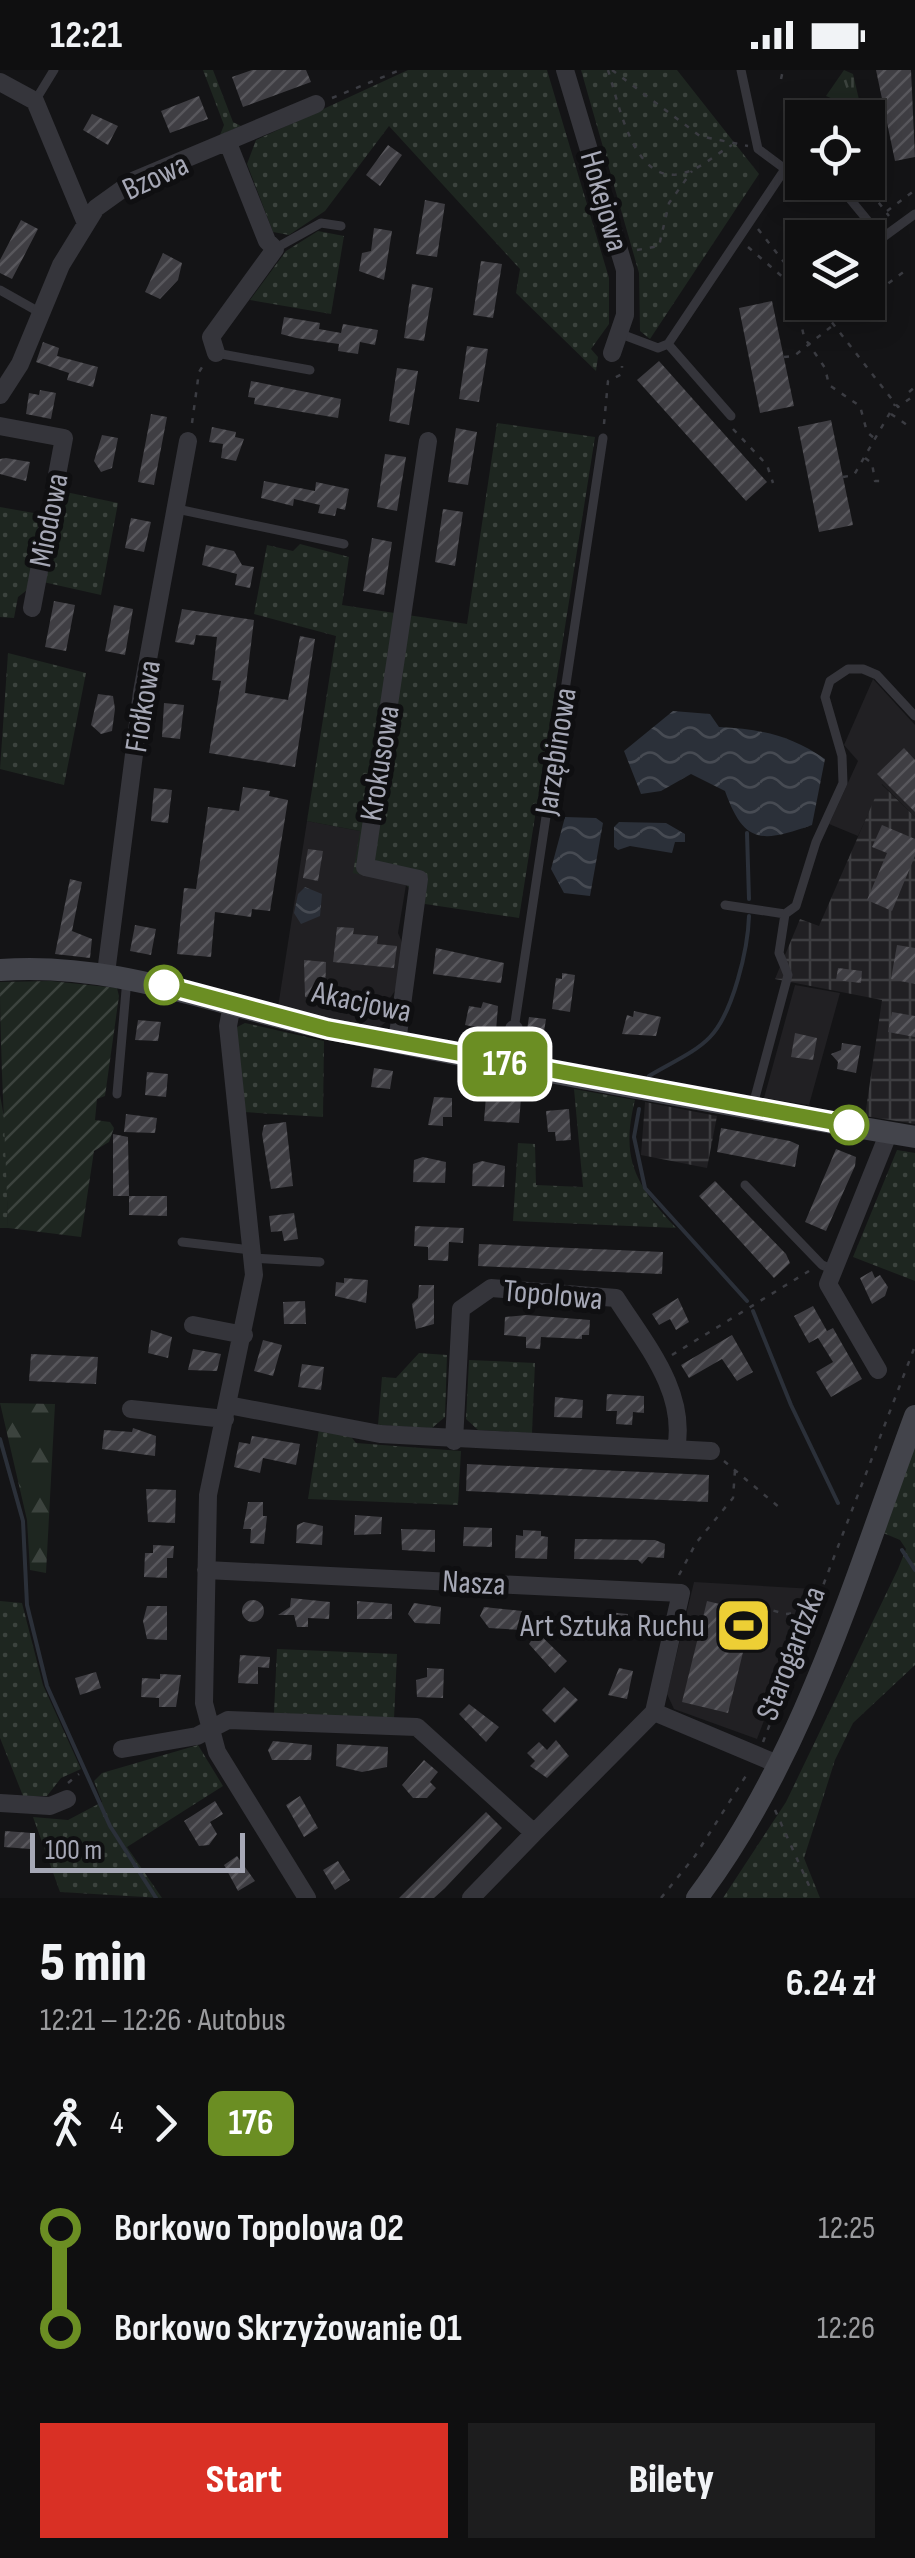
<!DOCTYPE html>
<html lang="pl">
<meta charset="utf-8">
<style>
:root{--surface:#0f0f10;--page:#1d1d1e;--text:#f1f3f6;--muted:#9b9c9f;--line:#2f2f30;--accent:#d93025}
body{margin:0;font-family:"Sofia Sans Condensed",sans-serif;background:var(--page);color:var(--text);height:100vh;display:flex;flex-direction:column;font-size:38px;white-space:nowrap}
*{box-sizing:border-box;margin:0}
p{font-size:32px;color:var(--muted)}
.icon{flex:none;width:55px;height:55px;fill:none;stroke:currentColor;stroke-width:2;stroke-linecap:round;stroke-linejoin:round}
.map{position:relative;height:1828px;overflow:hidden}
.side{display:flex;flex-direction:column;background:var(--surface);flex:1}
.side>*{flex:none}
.badge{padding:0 20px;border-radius:15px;font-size:35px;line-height:65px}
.tools{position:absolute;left:785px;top:30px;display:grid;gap:20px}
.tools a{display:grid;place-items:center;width:100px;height:100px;border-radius:0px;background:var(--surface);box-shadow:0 5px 25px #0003,0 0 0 2px var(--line);font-size:50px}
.scale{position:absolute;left:30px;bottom:25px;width:215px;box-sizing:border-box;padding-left:10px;border:5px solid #a6a8b6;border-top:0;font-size:28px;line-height:35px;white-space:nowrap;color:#a6a8b6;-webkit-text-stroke:8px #0f0f11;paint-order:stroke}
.map>.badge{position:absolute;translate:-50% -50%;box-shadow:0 0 0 5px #fff}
.legs{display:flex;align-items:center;gap:15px;height:110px;padding:0 40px;font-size:32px}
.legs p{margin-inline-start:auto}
.overview{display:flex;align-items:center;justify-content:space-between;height:170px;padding:0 40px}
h1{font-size:55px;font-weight:800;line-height:75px}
.action{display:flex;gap:20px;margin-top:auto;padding:20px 40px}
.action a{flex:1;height:115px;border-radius:0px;background:var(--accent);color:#fff;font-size:40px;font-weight:800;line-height:115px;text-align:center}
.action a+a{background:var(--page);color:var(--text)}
ul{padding:0 40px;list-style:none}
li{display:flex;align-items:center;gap:35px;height:100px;font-size:38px}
li i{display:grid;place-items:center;width:15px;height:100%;margin:0 12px;background:currentColor}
li i::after{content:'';width:25px;height:25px;margin:-12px;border:8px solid;border-radius:50%;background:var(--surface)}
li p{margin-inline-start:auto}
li:first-child i{background:linear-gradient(#0000 50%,currentColor 0)}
li:last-child i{background:linear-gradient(currentColor 50%,#0000 0)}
.status{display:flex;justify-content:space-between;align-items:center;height:70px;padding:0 50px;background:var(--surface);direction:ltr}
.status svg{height:28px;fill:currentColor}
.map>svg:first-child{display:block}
.built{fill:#212023}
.industrial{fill:url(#industrial-grid)}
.grass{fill:url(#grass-dots)}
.forest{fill:url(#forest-firs)}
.park{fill:url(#park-tufts)}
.garden{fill:url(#garden-furrows)}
.water{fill:url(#water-waves)}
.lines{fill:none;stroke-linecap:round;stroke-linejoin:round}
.stream{stroke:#2b3039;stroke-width:4}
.building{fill:url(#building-hatch)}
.path{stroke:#3b3c42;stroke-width:2.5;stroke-dasharray:5 8;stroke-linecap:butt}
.lane{stroke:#35353b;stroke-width:9}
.street{stroke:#35353b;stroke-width:18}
.secondary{stroke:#43444b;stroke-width:22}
.line-1-casing{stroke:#fff;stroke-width:22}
.line-1{stroke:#6b8e23;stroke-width:15}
.stop-1-dot{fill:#fff;stroke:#6b8e23;stroke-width:5}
.labels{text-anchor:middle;stroke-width:10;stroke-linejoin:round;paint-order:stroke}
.street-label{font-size:32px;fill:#a6a8b6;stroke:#0f0f11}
.poi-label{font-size:32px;fill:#a6a8b6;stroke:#0f0f11;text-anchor:end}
</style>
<div class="status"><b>12:21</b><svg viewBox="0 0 49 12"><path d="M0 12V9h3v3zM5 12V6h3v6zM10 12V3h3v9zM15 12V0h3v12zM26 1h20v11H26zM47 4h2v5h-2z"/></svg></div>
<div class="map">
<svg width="915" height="1828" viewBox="0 0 915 1828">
<defs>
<pattern id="industrial-grid" width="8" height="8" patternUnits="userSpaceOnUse" patternTransform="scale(2.5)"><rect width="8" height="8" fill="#212023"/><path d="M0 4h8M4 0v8" fill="none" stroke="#3e3e41"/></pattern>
<pattern id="grass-dots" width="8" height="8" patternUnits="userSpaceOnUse" patternTransform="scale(2.5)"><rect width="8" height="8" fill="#1e2620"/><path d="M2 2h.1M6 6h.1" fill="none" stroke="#3c433e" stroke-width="1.8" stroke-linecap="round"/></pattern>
<pattern id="forest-firs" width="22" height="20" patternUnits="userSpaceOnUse" patternTransform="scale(2.5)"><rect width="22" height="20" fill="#1e2620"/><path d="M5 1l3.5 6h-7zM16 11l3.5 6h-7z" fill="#3c433e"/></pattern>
<pattern id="park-tufts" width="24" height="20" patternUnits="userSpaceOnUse" patternTransform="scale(2.5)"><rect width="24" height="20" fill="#1e2620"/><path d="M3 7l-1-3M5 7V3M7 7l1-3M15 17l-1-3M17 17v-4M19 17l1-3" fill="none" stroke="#3c433e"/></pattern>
<pattern id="garden-furrows" width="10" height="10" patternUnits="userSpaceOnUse" patternTransform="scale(2.5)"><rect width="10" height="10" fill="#1e2620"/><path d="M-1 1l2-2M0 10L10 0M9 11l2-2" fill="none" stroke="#3c433e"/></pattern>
<pattern id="water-waves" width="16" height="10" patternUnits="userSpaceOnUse" patternTransform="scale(2.5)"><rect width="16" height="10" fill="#2b3039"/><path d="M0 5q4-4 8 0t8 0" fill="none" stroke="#474b53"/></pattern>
<pattern id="building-hatch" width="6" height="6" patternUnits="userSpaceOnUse" patternTransform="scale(2.5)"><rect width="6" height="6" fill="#3f3e43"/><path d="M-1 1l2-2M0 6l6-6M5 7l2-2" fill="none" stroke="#58575c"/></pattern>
</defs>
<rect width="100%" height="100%" fill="#141416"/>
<!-- built -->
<path class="built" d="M873 609 915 655V747L882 714 858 766 829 754 858 691 844 675Z
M307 751 360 761 406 815 398 863 404 877 397 918 390 928 386 952 377 959 278 937Z
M795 915 840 923 809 1035 764 1028Z
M694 1512 814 1519 757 1669 674 1639 667 1624Z"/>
<!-- industrial -->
<path class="industrial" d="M881 714 915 747V1054L865 1046 882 930 775 909 800 849 819 856Z
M645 1032 717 1046 707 1098 641 1085Z"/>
<!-- grass -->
<path class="grass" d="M203 0H213L233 52 241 56 220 65 224 55Z
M408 0H547L609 208V254L591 279 598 287 596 301 516 223 520 199 389 56 325 141 289 165 273 162 247 94 256 70Z
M581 0H677L759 104 650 269 640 261 639 203Z
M318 161 344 166 331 244 250 230 286 181Z
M497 353 595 367 519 848 425 834 406 815 353 803 360 761 307 751 336 566 254 544 267 475 293 481 300 474 349 487 342 535 467 554Z
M61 421 118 433 101 525 43 512Z
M0 437 45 445 31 517 18 527 14 548 0 547Z
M8 583 86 603 64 715 0 699Z
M245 953 324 971 323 1047 244 1042 235 958Z
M574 1019 635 1030C620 1090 636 1115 676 1158L513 1151 518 1073 535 1074 536 1115 583 1117Z
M0 1025 6 1058 8 1158H0Z
M897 1080 915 1083V1211L853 1187Z
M419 1283 447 1285 445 1347 432 1358 378 1355 382 1307 396 1308Z
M469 1290 535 1293 532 1363 478 1360 466 1349Z
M319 1359 349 1364 356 1373 461 1381 458 1435 308 1429Z
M915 1372V1595L853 1653 835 1690 804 1788 820 1828H723L786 1732 898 1499 906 1479 900 1470 881 1462Z
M0 1531 22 1533 43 1615 81 1699 61 1708 47 1726H23L0 1668Z
M277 1579 397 1584 394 1649 274 1643Z
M198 1675 223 1716 127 1777 162 1828 60 1822 33 1747 68 1750 102 1732 94 1711 102 1703Z"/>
<!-- forest -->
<path class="forest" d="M0 1333 55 1334 46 1503 30 1500 27 1450Z"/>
<!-- park -->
<path class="park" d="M844 0 853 4 860 34 855 38 826 26Z"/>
<!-- garden -->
<path class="garden" d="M51 911 117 918 119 926 105 1026 97 1029 95 1050 110 1052 114 1058 109 1072 94 1081 81 1167 8 1158C6 1076 0 994 0 912Z"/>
<!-- water -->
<path class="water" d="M673 641 710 644 719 657C761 659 790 665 825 689L812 755C761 773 744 774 725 721L691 704 661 721 641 724 624 681Z
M565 747 596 748 603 753 590 826 564 823 551 799Z
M619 752 666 753 685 764V772H675L672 783 630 776 618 780 614 777V757Z
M305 817 322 824 320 846 301 854 294 843 298 824Z"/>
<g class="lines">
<!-- stream -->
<path class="stream" d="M747 763 749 829
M649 1006C668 994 695 983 710 967 733 943 748 879 749 846
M639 1039 634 1067 645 1118 747 1231
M753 1241 791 1335 838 1433
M0 1369 23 1451 27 1535 47 1616 110 1756 156 1828
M902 1480 915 1500"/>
</g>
<!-- building -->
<path class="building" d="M252 0H306L311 12 243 37 232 7Z
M876 0H911L915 87 895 91Z
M199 26 208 49 170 63 161 41Z
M92 44 118 56 108 75 83 60Z
M388 75 402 85 380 116 366 105Z
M425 130 445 134 437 187 416 184Z
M21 150 38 159 12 209 0 203V190Z
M374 158 392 161 384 210 359 201 362 183 371 181Z
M163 183 182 193 178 210 160 229 145 222Z
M481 191 502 194 493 248 473 245Z
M412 214 433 218 424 271 404 268Z
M772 231 794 336 760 343 739 238Z
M284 247 320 253 319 259 341 263 343 254 378 260 375 275 360 272 358 284 338 281 339 274 296 268 281 264Z
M43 272 59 278 57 286 98 297 93 317 67 310 69 303 36 292Z
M467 276 488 279 479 332 459 329Z
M659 291 767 412 746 431 637 310Z
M397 298 418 301 409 355 389 351Z
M251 311 341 329 338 348 254 334 255 328 248 327Z
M40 320 56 323 51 349 26 344 29 323 39 325Z
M151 344 167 347 154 415 138 412Z
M831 350 853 455 819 462 798 357Z
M212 357 236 362 235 367 244 369 236 391 221 388 223 374 209 372Z
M456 358 477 362 468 415 448 412Z
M102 365 118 368 112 398 101 402 94 391Z
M385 384 406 387 397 441 377 437Z
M6 388 30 392 26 411 0 404V389Z
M264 411 315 421 316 412 349 419 345 440 337 438 335 446 318 443 320 435 294 429 293 436 261 428Z
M443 439 463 442 455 496 435 492Z
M131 448 151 452 144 482 125 478Z
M372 468 392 472 384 525 363 521Z
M206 475 234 481 242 495 254 497 250 518 235 515 237 504 202 495Z
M54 531 75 535 66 581 45 577Z
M114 535 133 539 125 585 105 581Z
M182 539 254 550 245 623 288 630 300 566 315 569 295 697 209 683 221 611 212 610 217 567 196 565 194 575 175 572Z
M98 624 113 626 115 639 112 661 101 664 91 655Z
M164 633 184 635 180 669 162 667Z
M904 678 915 690V742L877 704Z
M243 717 270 721 269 726 288 730 270 841 252 839 251 847 215 842 211 887 177 884 184 818 196 819 208 737 239 741Z
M154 718 172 720 168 753 151 751Z
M882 755 915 769V786L892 841 867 830 887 783 872 777Z
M308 779 323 781 318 811 303 808Z
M70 809 82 812 72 861 92 869 90 888 55 884Z
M135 855 156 859 151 885 130 881Z
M337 857 354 858 353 864 378 866 377 874 397 876 394 898 333 892Z
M897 875 915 878V914L891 909Z
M436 878 504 893 501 913 433 904Z
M304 890 326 892 325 928 305 927Z
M838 898 862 901 861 913 836 910Z
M562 903 575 905 570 942 552 939 556 908 562 909Z
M483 932 498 936 496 961 465 955 469 936 481 938Z
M634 941 661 947 656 966 622 964 627 945 633 947Z
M892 942 915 946V967L888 962Z
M529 947 546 949 542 975 525 972Z
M138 950 161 952 158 971 135 970Z
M795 963 817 968 813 990 791 987Z
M842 973 861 976 856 1003 837 999 838 992 831 984 841 980Z
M374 998 393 1001 390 1019 371 1017Z
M147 1002 168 1004 166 1027 145 1025Z
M496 1023 521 1028 519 1053 484 1051 486 1026Z
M434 1027 452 1028V1047H443V1056L428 1055Z
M569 1039 571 1070 556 1071 555 1062H548L546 1041Z
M126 1044 157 1048 155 1063 124 1062Z
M286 1052 293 1116 271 1119 262 1064 264 1055Z
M721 1058 790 1071 799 1075 795 1097 717 1082Z
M113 1064 128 1067 129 1126H113Z
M836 1079 856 1087 855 1096 826 1161 805 1152Z
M423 1087 446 1092 445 1113 413 1112 414 1090Z
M482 1091 505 1096 504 1117 472 1116 473 1094Z
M715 1111 786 1184 790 1193 774 1208 699 1126Z
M129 1126H167V1146L129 1145Z
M294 1143 298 1169 284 1171 282 1161 271 1162 269 1146Z
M415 1156 464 1158 463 1173 449 1172 448 1191 428 1190V1177L414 1176Z
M479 1174 663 1182 662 1204 478 1196Z
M872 1201 875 1208 880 1205 888 1217 885 1226 872 1234 860 1208Z
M344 1208 368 1210 366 1233 335 1226 336 1212 344 1213Z
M419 1215H434V1254L416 1259 412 1234 418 1228Z
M678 1228 689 1252 676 1260 670 1249 659 1255 652 1244Z
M305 1231 306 1254H284L283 1232Z
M813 1236 827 1261 833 1258 862 1309 831 1327 816 1302 833 1292 818 1268 809 1273 794 1246Z
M527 1245 590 1250 589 1265H582V1269L541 1267 540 1279 526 1278V1267L504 1265 505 1247Z
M151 1260 172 1267 168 1288 148 1283Z
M732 1265 753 1302 737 1311 722 1289 689 1308 681 1295Z
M263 1270 282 1275 273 1306 254 1301Z
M193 1279 221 1284 217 1301 188 1300Z
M31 1284 98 1287 96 1314 29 1311Z
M302 1294 324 1297 321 1320 298 1317Z
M607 1324 644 1326V1343L633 1342 632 1355 616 1354 617 1341H606Z
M555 1327 583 1330 582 1348 554 1347Z
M133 1358 156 1366 155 1386 102 1379 104 1360 132 1362Z
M252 1366 300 1374 296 1395 263 1388 260 1403 234 1397 239 1372 250 1374Z
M467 1394 709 1405 708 1432 466 1421Z
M146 1419 176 1420 175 1453 148 1452Z
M248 1432H263V1446H267L264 1474 250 1473 251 1459H243Z
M355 1445 382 1447 381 1464 354 1465Z
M304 1452 323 1456 322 1475 296 1473 297 1455Z
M464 1457 492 1458V1477L463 1476Z
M401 1459 435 1460V1482L402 1480Z
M523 1460 541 1461V1466L548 1467 547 1489 515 1488 516 1465 523 1466Z
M575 1469 655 1470 665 1474 664 1488 648 1487 642 1494 638 1490 574 1489Z
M153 1475 174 1476 173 1488H167V1508L144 1507 145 1483H153Z
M291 1528 330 1532 329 1549 308 1548V1557H297L294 1545H278L290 1537Z
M242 1541a11 11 0 1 1 22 0a11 11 0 1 1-22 0Z
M357 1531 392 1534V1549H357Z
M707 1531 753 1542 728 1643 682 1632Z
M414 1533 441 1537 440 1554 415 1553 408 1544Z
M147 1536H167V1570L147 1569 143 1551Z
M484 1537 522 1541 521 1560 489 1558 480 1546Z
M607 1542 628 1544 627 1564 606 1562Z
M537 1562 567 1591 555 1603 529 1574Z
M240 1585 270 1587 269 1598 258 1597V1614L238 1613Z
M427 1598 444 1599 443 1628 417 1627 416 1610 427 1607Z
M619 1598 633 1601 627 1629 608 1625Z
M96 1602 101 1618 80 1625 75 1608Z
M160 1604 181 1605 176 1637H159V1628L141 1627 142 1608 160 1609Z
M564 1617 578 1630 555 1653 542 1640Z
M469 1634 499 1657 486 1672 459 1644Z
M556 1670 569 1686 547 1708 530 1696 535 1691 527 1683 539 1672 547 1680Z
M273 1671 312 1675 311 1690H272L268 1680Z
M337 1674 388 1677 387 1697 362 1702 336 1696Z
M424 1690 438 1702 430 1712 436 1718 427 1728H413L402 1715Z
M300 1726 318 1758 304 1767 286 1735Z
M215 1731 223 1744 210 1752 217 1764 209 1775 199 1776 184 1751Z
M486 1742 502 1758 445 1818 434 1828H399Z
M5 1761 32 1763 30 1779 4 1777Z
M237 1786 255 1811 238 1821 224 1795Z
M338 1791 350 1810 335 1820 323 1800Z"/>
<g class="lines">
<!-- path -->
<path class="path" d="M608 0C619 34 634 118 684 103 702 98 716 84 732 75
M612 0 700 66 748 76
M781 9 783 0
M332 28 400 0
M833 48 825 36 840 33
M863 112 889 146
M887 141 915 120
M758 159 802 215
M748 177 793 216 804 267 825 298 829 315 860 336 867 362 875 369
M637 180 659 176 669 133 692 101
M878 221 906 200
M816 232 898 337 912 327
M784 287 794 286 832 256
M909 322 915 317
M891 344 910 357
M192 353 199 302 204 294
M604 354 608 311 622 304V296
M733 359 767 395 773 413
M865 388 872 393 875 411H881
M843 407 854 405 895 334
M672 1285 809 1201
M724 1391 780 1438
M679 1505 696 1473 733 1428 735 1400
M761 1537 785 1544 813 1542
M763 1672 915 1276
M68 1713 79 1704
M775 1740 811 1820
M661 1828 695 1786 749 1701"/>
<!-- lane -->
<path class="lane" d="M741 0 758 79 785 99
M35 31 54 0
M836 112 882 168 915 144
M276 178 321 153 341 156
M0 220 39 242
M621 264 658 278 668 274 785 99 802 88
M668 274 731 346
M216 283 310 300
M177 439 344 474
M725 835 785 844
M514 959 603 368
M117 1024 127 909
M753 1035 788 905 779 883 785 844 796 836 816 772 843 713 842 686 825 627 830 611 848 599H863L877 605 915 646
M745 1115 822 1195 834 1200
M182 1172 251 1180
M252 1188 320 1192"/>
<!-- street -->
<path class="street" d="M565 0 625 200V245L612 283
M0 12 35 31 85 151
M216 283 211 267 275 179 267 171 228 73
M0 325 20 294 61 195 96 138 135 110 316 34
M0 356 64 368 32 538
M106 903 142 622 188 371
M232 935 228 956 254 1205 208 1425 204 1633 217 1682 307 1828
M397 972 419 809 365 797 428 371
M507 994 514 959
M193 1255 244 1265
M878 1300 828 1214 889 1062
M228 1335 380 1364 711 1381
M131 1339 225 1349
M454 1371 461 1239 491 1218 616 1228C646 1275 687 1322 676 1379
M654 1642 780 1695
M122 1679 197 1666 228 1650 417 1657 534 1763 654 1642 681 1523 206 1500
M0 1733 50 1736 67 1729
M471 1828 534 1763"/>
<!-- secondary -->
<path class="secondary" d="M0 900C117 891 221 937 334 960 527 999 721 1034 915 1067
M697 1828C804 1686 854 1510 915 1346"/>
</g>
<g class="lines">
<defs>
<path id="line-1" d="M164 915 328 959 849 1055"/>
</defs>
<!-- line-1 casing -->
<use href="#line-1" class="line-1-casing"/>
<!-- line-1 -->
<use href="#line-1" class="line-1"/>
</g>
<!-- icons -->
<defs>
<symbol id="stadium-square" viewBox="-11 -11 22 22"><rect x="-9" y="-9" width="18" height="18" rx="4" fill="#edcf35" stroke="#0f0f11"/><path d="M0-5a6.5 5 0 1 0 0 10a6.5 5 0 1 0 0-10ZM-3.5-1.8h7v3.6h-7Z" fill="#111"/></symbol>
</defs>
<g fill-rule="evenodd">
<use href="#stadium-square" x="712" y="1524" width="63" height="63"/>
</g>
<!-- markers -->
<g class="stop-1-dot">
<circle cx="164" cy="915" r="18"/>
<circle cx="849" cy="1055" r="18"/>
</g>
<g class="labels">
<!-- street labels -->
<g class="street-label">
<text transform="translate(155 106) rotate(-25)" y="11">Bzowa</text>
<text transform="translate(605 131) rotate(74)" y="11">Hokejowa</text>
<text transform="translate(48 450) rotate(-79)" y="11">Miodowa</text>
<text transform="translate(142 636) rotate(-81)" y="11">Fiołkowa</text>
<text transform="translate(555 681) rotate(-81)" y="11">Jarzębinowa</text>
<text transform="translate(379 693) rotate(-81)" y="11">Krokusowa</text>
<text transform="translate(362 931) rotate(12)" y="11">Akacjowa</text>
<text transform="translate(553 1224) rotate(5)" y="11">Topolowa</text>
<text transform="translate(474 1512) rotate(3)" y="11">Nasza</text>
<text transform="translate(790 1583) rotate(-69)" y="11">Starogardzka</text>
</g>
<!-- poi labels -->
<g class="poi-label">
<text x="705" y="1566">Art Sztuka Ruchu</text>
</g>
</g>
</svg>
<div class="tools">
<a><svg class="icon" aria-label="locate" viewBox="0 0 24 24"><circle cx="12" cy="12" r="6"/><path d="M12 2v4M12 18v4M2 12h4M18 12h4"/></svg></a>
<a><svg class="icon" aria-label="layers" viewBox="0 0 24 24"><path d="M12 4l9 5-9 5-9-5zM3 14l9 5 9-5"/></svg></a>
</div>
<div class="scale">100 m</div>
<b class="badge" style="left:505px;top:994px;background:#6b8e23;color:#fff">176</b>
</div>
<section class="side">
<div class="overview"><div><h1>5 min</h1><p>12:21 – 12:26 · Autobus</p></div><b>6.24 zł</b></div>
<div class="legs"><svg class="icon" aria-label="walk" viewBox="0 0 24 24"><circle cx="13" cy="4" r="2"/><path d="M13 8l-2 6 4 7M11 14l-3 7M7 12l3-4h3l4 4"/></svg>4<svg class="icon" aria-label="forward" viewBox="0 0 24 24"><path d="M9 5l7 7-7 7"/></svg><b class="badge" style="background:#6b8e23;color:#fff">176</b></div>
<ul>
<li><i style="color:#6b8e23"></i><b>Borkowo Topolowa 02</b><p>12:25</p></li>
<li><i style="color:#6b8e23"></i><b>Borkowo Skrzyżowanie 01</b><p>12:26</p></li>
</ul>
<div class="action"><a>Start</a><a>Bilety</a></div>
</section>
